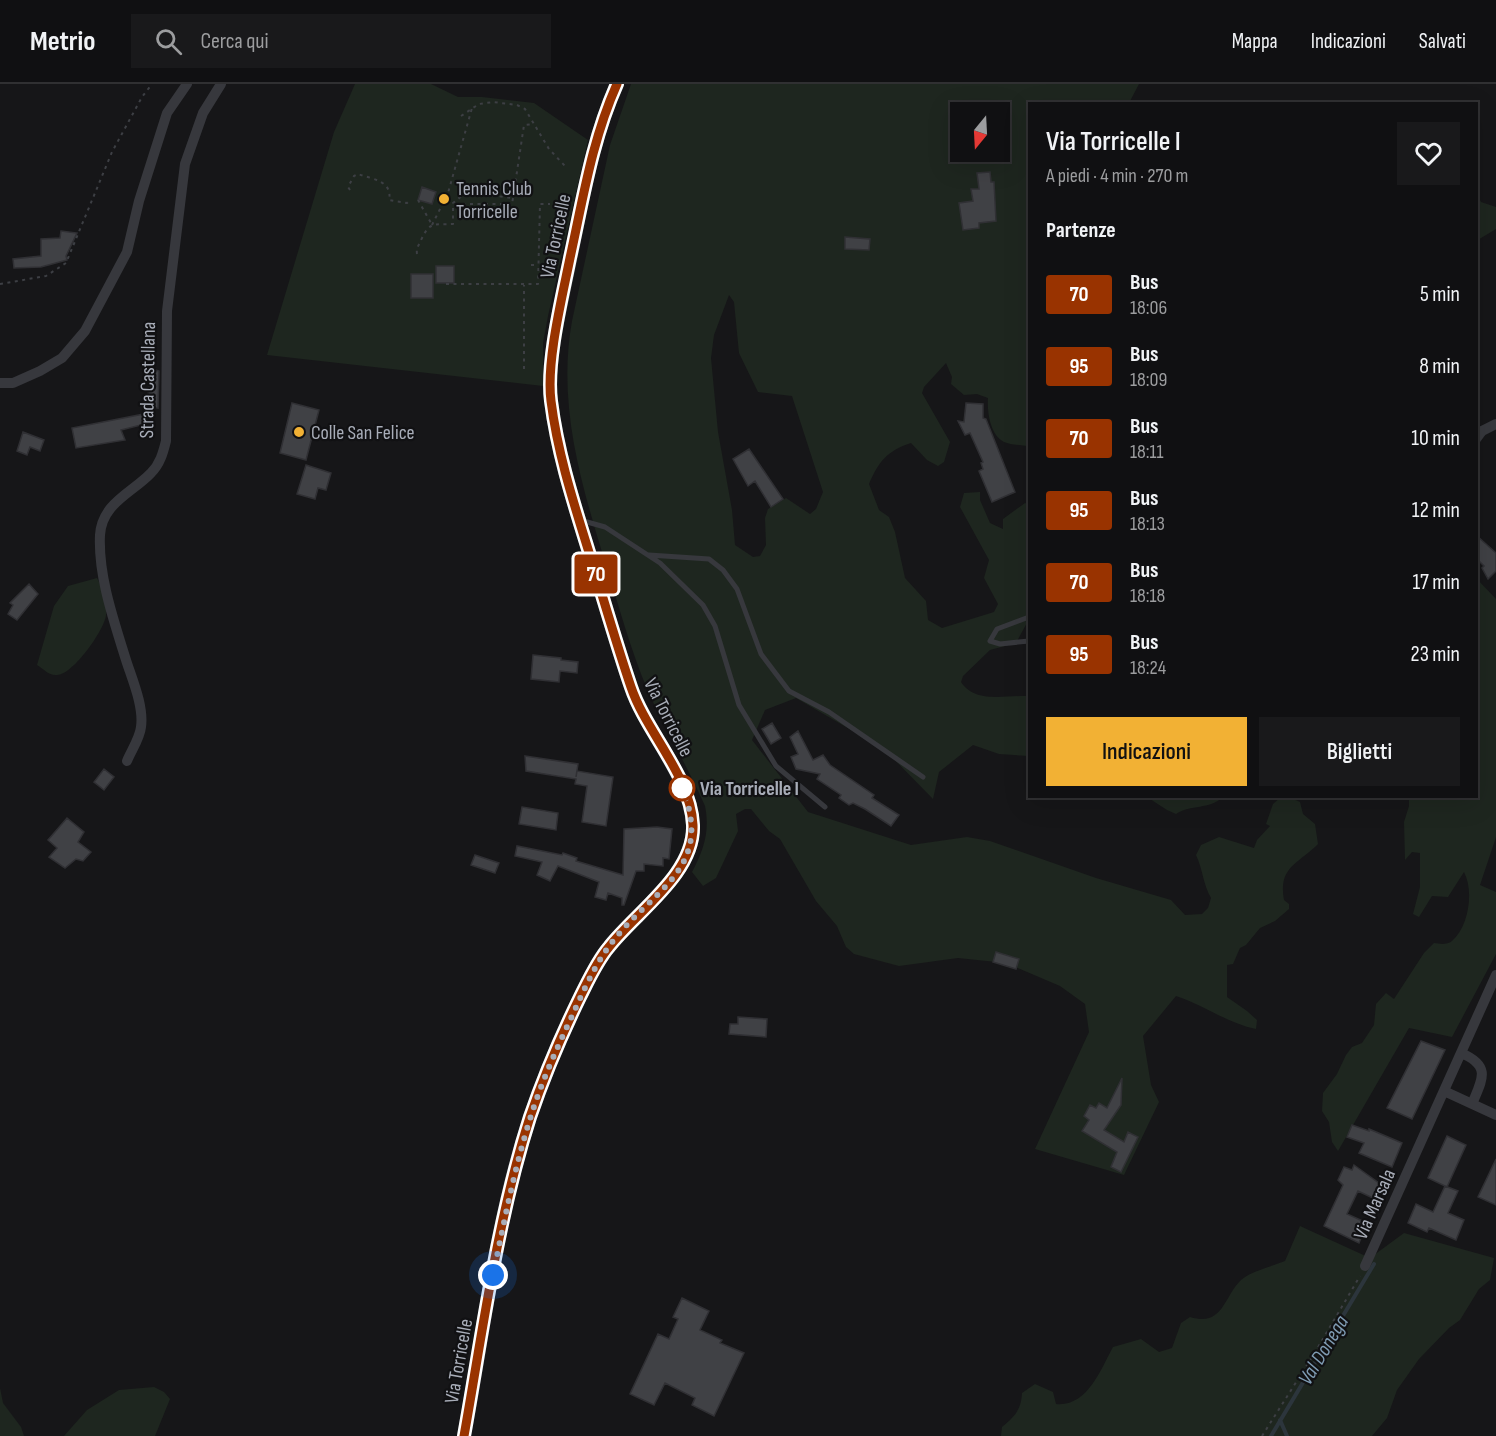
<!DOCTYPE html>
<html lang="it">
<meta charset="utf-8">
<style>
:root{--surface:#101012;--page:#19191b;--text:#f1f3f6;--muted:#9c9d9f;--line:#303032;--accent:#f2b134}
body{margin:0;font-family:"Sofia Sans Condensed",sans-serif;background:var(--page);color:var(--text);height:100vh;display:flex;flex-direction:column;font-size:22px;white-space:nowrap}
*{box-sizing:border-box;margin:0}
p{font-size:20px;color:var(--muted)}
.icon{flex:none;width:33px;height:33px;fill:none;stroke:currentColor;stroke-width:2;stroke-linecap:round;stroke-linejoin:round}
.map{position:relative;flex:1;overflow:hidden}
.details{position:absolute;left:1028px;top:18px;width:450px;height:696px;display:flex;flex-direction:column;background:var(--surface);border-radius:0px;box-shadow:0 6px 24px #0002,0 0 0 2px var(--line)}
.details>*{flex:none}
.badge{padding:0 12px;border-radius:4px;font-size:21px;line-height:39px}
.needle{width:39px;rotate:198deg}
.buttons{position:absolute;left:950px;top:18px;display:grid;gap:12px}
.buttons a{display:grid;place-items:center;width:60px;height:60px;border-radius:0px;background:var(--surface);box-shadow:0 6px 24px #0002,0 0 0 2px var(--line);font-size:30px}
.you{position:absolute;width:30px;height:30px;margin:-15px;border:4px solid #fff;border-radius:50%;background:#1a73e8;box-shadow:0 0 0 9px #1a73e833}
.map>.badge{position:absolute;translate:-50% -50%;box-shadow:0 0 0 3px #fff}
h2{padding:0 18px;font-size:22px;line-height:54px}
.round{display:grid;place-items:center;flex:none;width:63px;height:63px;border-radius:0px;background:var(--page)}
.headline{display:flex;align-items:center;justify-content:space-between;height:102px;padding:0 18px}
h1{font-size:28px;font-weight:600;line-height:45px}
.button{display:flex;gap:12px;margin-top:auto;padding:12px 18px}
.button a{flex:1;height:69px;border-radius:0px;background:var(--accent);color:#111;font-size:24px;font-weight:600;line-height:69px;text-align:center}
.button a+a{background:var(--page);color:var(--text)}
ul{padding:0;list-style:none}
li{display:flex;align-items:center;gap:18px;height:72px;padding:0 18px}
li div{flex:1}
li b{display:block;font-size:22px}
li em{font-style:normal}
li .badge{min-width:66px;font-weight:700;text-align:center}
header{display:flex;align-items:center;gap:36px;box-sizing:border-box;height:84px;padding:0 30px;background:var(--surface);border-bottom:2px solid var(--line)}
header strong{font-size:28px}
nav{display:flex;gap:33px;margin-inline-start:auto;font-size:21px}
.search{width:420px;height:54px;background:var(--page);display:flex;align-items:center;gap:15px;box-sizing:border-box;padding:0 21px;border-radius:0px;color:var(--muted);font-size:22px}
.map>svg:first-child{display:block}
.green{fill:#1e261f;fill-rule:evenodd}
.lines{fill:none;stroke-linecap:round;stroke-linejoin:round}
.stream{stroke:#2c353c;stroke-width:4}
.building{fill:#404145;stroke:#303034;stroke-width:1.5}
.path{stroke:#3d3f44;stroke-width:2;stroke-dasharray:3 4.5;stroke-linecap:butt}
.service{stroke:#37383d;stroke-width:5}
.minor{stroke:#37383d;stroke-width:10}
.tertiary{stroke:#37383d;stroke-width:14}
.line-casing{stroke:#fff;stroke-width:14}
.line{stroke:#930;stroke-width:9}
.walk{stroke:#a8adb8;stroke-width:6;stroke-dasharray:0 10.8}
.poi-dot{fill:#f2b134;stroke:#111113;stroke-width:2}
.stop-dot{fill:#fff;stroke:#930;stroke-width:3}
.labels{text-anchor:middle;stroke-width:4.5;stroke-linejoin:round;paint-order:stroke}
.poi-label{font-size:20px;fill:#a8adb8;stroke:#111113;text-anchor:start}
.street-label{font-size:20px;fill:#a8adb8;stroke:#111113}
.stop-label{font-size:20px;font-weight:bold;fill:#a8adb8;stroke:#111113;text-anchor:start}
.water-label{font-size:21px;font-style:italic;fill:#7f9bb3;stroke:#111113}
</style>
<header>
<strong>Metrio</strong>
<div class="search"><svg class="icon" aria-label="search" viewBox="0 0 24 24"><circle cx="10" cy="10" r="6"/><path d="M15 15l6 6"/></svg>Cerca qui</div>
<nav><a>Mappa</a><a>Indicazioni</a><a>Salvati</a></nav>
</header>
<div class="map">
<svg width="1496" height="1352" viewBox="0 0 1496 1352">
<rect width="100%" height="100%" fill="#161618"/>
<!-- green -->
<path class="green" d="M355 0H431L458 13H482L534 19 588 56 548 232 543 259V302L267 271 334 48Z
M631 0H1139L1129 19 1029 20V362C1022 361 1011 361 1004 358 990 351 987 328 988 314L977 310 964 311 951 300 952 293 946 279 924 303 922 309 950 358 944 378 938 382 927 376 911 359C887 367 879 377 869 400L879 426 889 433 895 448 905 494 926 517 928 536 942 544 994 528 998 520 984 494 989 476 960 423 964 409 980 408V416L990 439 1003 445V435L1025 419 1029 421V535L1016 559 990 566 963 592 961 598C975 620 1007 611 1029 612V672L999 670 973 661 939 688 933 715 884 665 796 614 765 626 752 656 808 728 911 761 967 753 990 757 1096 794 1171 816 1185 831 1202 830 1208 824 1211 814C1203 800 1203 786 1196 771L1201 761 1219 753 1254 764 1257 756 1270 742 1266 740 1273 720 1281 713H1289L1300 718 1303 730 1315 740 1318 760C1298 780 1278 783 1284 816L1289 820V825L1275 837 1260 844 1246 861 1240 864 1233 880 1227 881V913L1247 927 1257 936 1256 945C1227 939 1204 921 1176 912L1143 952 1151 1001 1159 1018 1124 1091 1035 1065 1089 948 1085 920 1060 902 1006 879 958 874 899 882 854 870 846 863 837 842 816 817 780 755 769 747 751 725H745L736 730 738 747 716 794 703 802 692 788C704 766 710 747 705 722 688 683 665 646 648 607 630 565 619 522 605 478 581 399 557 320 572 237L610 61ZM960 28H999V68H960ZM729 211 734 218 739 269 758 308 792 312 823 408 816 425 810 430 786 414 768 425 765 434 766 461 760 472 753 473 735 461 732 426 718 348 711 274 714 251Z
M1476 90 1478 112 1481 118 1496 123V145L1476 157Z
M97 494C103 505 107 518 106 531 105 545 73 591 57 591 49 592 44 585 37 581L54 522 68 502Z
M1476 494 1496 515V753L1480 801 1496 808V870L1452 953 1409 944 1338 1067 1332 1058 1329 1038 1322 1027 1323 1009 1337 990 1346 971 1352 963 1362 959 1374 941 1376 920 1386 909 1394 915 1424 869 1434 859C1440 860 1447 861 1452 857 1469 842 1474 807 1464 788L1448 813 1432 812 1419 833 1413 830 1420 803V769L1412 768 1405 776 1404 738 1409 722V713L1476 712Z
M1147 713H1223C1209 726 1191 720 1176 730L1167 726Z
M1300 1142 1370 1174 1404 1149 1494 1174 1490 1196 1479 1205 1460 1236 1449 1244 1419 1275 1397 1306 1387 1334 1372 1352H1001L1002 1343C1015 1332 1021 1326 1022 1309L1035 1300 1053 1308 1056 1320C1087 1323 1100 1287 1113 1263L1141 1255 1159 1268 1172 1264 1181 1239 1190 1233C1223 1243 1223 1214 1241 1196 1251 1187 1273 1182 1285 1177Z
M154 1303 164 1308 170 1315 155 1352H64L87 1326 119 1306Z
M0 1304 3 1319 21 1343 24 1352H0Z"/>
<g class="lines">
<!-- stream -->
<path class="stream" d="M1280 1336 1287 1352
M1271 1352 1374 1180"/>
</g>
<!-- building -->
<path class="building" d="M990 88 991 98H994L996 137 979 139V144L963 146 959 119 973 117 971 105H979L977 89Z
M422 103 436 108 432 120 418 116Z
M61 147 77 149 66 172 67 176 41 183 14 184 13 175 41 172V155L60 154Z
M845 153 870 155 869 166 845 165Z
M436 182H454V199H436Z
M411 190H433V214H411Z
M152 285 159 287 158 324 146 322Z
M292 319 319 326 306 376 280 369Z
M966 319 983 320V334L986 335 1015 408 992 418 979 387 983 385 981 379 983 378 970 349 965 351 958 337 964 338Z
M144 330 145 340 121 346 125 356 76 364 72 344Z
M23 348 44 356 40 367 30 363 27 371 17 367Z
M749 365 783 415 771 423 755 397 748 402 733 375Z
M306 381 331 389 326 406 318 404 315 415 297 410Z
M1476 451 1496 469V487L1488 495 1482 484 1484 482 1476 474Z
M29 500 38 510 17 536 8 530 13 521 10 519Z
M533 571 561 574V576L578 578 577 589 560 587 559 598 531 595Z
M772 639 781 654 771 660 762 645Z
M798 647 813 676 823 671 830 681 874 711 872 714 899 731 891 742 865 725 853 719 849 721 839 714 841 711 817 695 820 690 796 685 791 673 798 670 790 653Z
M525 672 578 680 576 693 577 687 613 693 606 742 582 738 587 702 575 700 576 695 526 687Z
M104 685 114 693 104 706 94 698Z
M522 723 558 729 556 746 519 740Z
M67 734 84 748 78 758 91 768 83 777 76 775 65 784 49 773 57 764 48 756Z
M657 743 672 745 669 775 663 774V782L644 780V787H636L624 821H622V814L608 809 606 816 595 813 599 798 558 782 550 797 537 791 542 778 515 772 517 762 562 771 563 769 577 774 576 777 623 791 624 745Z
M475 771 499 779 495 789 471 781Z
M996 868 1019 875 1016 885 993 878Z
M738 933 767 935 766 953 729 950 730 940H738Z
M1421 957 1445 966 1412 1035 1387 1024Z
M1122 994 1121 1021 1104 1046 1124 1058 1128 1048 1138 1053 1121 1088 1111 1083 1117 1068 1082 1047 1089 1036 1084 1032 1090 1021 1096 1024 1099 1019 1107 1024Z
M1352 1041 1369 1047V1045L1402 1059 1392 1083 1359 1069 1364 1059 1347 1053Z
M1447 1052 1466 1061 1447 1103 1428 1094Z
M1496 1075V1121L1478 1113Z
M1354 1081 1383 1102 1375 1115 1358 1107 1347 1130 1367 1139 1359 1159 1324 1142 1343 1101 1338 1096 1344 1083 1352 1086Z
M1445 1102 1458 1107 1448 1129 1464 1136 1456 1156 1429 1144 1427 1148 1408 1139 1416 1120 1433 1128Z
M682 1214 709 1227 700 1246 722 1256 720 1259 744 1269 714 1332 692 1321 695 1314 665 1299 654 1321 630 1310 658 1250 669 1255 678 1235 673 1233Z"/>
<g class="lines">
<!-- path -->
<path class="path" d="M461 32 479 20 493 18 517 21 525 25 549 65 565 82
M350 106 348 103 354 92 358 90C372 95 393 97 389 116L407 119 411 115
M418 116 431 139
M455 120H512L513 114
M432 141 448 109 472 24
M417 170C416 163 419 162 421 156 430 137 433 141 453 140V119L473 103 472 109 513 114 524 41 534 40
M531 181H538
M0 200 46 192 66 179 112 68 142 13 152 0
M446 200H538L540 120H550
M524 285V201
M1262 1352 1314 1270 1360 1192"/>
<!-- service -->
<path class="service" d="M580 436 605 443 660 479 703 521 715 542 739 621 776 682 825 723
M649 471 709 475 723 486 737 505 761 570 789 607 829 628 923 693
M1029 533 997 545 990 557 1000 560 1029 557"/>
<!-- minor -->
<path class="minor" d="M0 299H13L40 287 62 274 85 247 127 168 139 117 167 29 187 0
M1476 355 1482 347 1496 340
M127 677C131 667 140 654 141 643 144 622 132 595 126 576 114 537 98 492 100 451 102 419 132 409 151 389 160 380 163 369 166 357L167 227 185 80 203 29 221 0
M1461 969C1492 982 1482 996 1472 1020
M1444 1007 1496 1031
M1365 1182 1496 891"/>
<!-- tertiary -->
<path class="tertiary" d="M464 1352C484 1246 496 1136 530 1033 544 992 561 952 580 913 588 897 597 877 609 863 636 828 695 790 693 741 690 692 646 648 631 603 617 562 605 520 592 478 576 426 558 373 551 317 546 278 561 221 569 181 582 120 591 58 617 0"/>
</g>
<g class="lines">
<defs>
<path id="line" d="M464 1352C483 1246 497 1136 530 1033 544 992 561 952 580 913 588 897 597 877 609 863 636 828 695 790 693 741 691 692 646 648 631 603 617 562 605 520 592 478 576 426 558 373 551 317 546 278 562 214 570 174 583 115 592 56 617 0"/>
</defs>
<!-- line casing -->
<use href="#line" class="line-casing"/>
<!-- line -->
<use href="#line" class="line"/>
<!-- walk -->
<path class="walk" d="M493 1191C504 1139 514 1086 530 1035 541 999 557 964 573 930 583 908 593 885 607 865 650 804 720 787 679 697L682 704"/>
</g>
<!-- markers -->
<g class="poi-dot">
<circle cx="444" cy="115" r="6"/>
<circle cx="299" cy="348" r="6"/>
</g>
<circle class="stop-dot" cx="682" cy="704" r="12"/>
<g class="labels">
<!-- poi labels -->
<g class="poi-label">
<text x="456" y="111">Tennis Club<tspan x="456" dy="23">Torricelle</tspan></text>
<text x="311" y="355">Colle San Felice</text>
</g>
<!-- street labels -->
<g class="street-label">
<text transform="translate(555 152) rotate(-78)" y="7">Via Torricelle</text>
<text transform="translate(147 296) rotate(-89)" y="7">Strada Castellana</text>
<text transform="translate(669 633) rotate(63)" y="7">Via Torricelle</text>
<text transform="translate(1374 1120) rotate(-66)" y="7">Via Marsala</text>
<text transform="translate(458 1277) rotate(-80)" y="7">Via Torricelle</text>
</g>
<!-- stop labels -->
<g class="stop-label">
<text x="700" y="711">Via Torricelle I</text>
</g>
<!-- water labels -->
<g class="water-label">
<text transform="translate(1323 1266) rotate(-59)" y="7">Val Donega</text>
</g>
</g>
</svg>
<div class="buttons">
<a><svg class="needle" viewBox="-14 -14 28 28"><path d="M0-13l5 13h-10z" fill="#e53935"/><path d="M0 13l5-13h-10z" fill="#9c9d9f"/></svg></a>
</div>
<div class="you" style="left:493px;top:1191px"></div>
<b class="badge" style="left:596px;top:490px;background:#930;color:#fff">70</b>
<section class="details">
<div class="headline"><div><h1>Via Torricelle I</h1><p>A piedi · 4 min · 270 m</p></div><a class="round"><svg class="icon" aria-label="heart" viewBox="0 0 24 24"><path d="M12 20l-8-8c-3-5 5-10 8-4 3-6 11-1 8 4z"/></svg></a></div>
<h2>Partenze</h2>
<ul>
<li><span class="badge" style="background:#930;color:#fff">70</span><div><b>Bus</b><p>18:06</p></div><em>5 min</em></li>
<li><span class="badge" style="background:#930;color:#fff">95</span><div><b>Bus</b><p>18:09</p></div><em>8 min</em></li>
<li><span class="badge" style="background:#930;color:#fff">70</span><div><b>Bus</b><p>18:11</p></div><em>10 min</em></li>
<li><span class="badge" style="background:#930;color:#fff">95</span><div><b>Bus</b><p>18:13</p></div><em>12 min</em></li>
<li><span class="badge" style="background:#930;color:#fff">70</span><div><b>Bus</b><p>18:18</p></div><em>17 min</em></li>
<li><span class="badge" style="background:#930;color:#fff">95</span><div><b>Bus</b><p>18:24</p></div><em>23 min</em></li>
</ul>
<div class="button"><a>Indicazioni</a><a>Biglietti</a></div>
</section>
</div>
